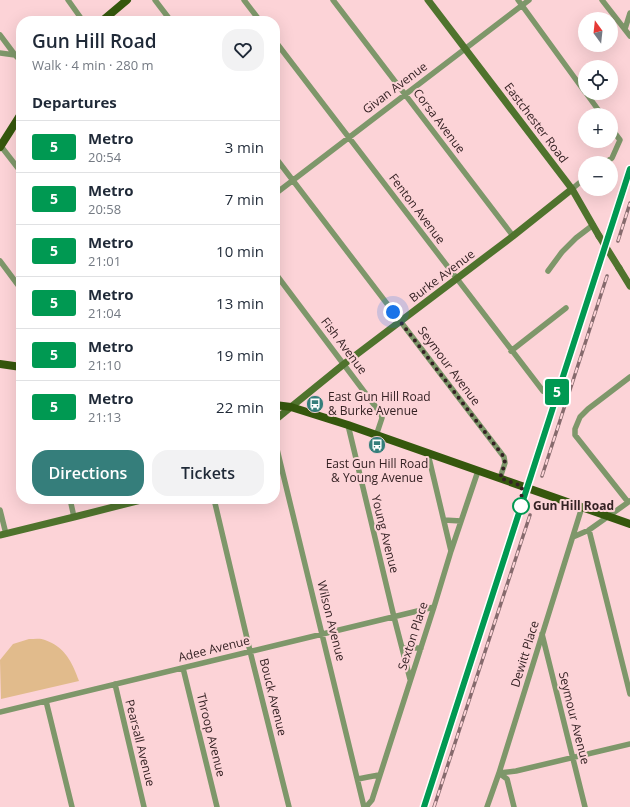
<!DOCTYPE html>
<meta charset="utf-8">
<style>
:root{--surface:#fff;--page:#f2f2f3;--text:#1f2937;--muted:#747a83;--line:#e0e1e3;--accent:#357e7b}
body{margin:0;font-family:"Open Sans",sans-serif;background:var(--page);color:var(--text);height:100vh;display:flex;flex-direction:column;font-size:15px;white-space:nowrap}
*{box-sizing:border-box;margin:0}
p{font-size:13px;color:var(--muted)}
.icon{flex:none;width:22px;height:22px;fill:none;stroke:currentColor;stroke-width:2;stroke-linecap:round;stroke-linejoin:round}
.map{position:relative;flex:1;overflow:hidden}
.side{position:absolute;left:16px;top:16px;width:264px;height:488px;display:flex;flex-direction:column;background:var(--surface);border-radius:16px;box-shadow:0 4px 16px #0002}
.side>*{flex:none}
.badge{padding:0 8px;border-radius:3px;font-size:14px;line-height:26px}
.needle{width:26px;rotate:345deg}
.fabs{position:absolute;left:578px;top:12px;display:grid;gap:8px}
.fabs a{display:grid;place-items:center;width:40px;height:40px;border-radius:50%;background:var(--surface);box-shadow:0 4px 16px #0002;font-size:20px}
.you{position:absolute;width:20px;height:20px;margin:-10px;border:3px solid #fff;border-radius:50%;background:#1a73e8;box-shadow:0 0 0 6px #1a73e833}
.map>.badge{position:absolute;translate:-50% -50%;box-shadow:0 0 0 2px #fff}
h2{padding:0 16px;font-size:15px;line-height:36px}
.round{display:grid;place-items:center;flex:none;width:42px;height:42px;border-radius:16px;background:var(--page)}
.summary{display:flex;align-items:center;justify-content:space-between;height:68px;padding:0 16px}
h1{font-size:19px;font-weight:600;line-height:30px}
.primary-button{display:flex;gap:8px;margin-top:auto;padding:8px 16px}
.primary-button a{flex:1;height:46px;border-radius:16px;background:var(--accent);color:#fff;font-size:16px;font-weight:600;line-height:46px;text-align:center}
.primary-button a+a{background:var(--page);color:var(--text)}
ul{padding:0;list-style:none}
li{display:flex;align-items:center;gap:12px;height:52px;padding:0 16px;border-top:1px solid var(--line)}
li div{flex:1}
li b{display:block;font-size:15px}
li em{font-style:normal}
li .badge{min-width:44px;font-weight:700;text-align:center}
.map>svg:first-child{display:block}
.green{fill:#e1bb8c}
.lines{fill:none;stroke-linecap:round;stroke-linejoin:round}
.minor{stroke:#7e976a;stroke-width:5.5}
.secondary{stroke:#4f732d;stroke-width:7}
.primary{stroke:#35570d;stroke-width:8}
.rail-casing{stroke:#866a6d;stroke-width:3.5}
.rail{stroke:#fcd3d7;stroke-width:2;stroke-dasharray:6;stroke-linecap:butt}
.secondary-bridge{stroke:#4f732d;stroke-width:7}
.line-casing{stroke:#fff;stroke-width:9}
.line{stroke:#009952;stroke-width:6}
.walk{stroke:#352224;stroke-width:4;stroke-dasharray:0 7.2}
.stop-dot{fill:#fff;stroke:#009952;stroke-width:2}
.labels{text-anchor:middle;stroke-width:4;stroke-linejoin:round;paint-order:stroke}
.street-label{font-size:12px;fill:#352224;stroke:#fcd3d7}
.poi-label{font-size:12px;fill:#352224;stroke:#fcd3d7;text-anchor:start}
.stop-label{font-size:12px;font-weight:bold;fill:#352224;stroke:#fcd3d7;text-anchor:start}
</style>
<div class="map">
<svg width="630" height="807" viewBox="0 0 630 807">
<rect width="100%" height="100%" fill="#fcd3d7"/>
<!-- green -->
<path class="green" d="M29 639C34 639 41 638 45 640 65 647 72 662 79 681L1 699 0 660 13 644Z"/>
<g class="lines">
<!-- minor -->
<path class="minor" d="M68 0 83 21
M155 0 171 21
M244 0 260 21
M333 0 513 236
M518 0 585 92
M602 0 630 36
M625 29 630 13
M0 35 15 55 21 61
M275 41 543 391
M0 53 15 55
M586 93 602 115
M0 145 21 172
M275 157 504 457 505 463 500 478
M605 163 612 158 620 140 611 128
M572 189 585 178
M275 194 529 0
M0 261 21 289
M548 271 562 252 576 238 593 225
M275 273 381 414 382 418 376 436
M511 351 566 308
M348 425 394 617 410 679
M275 441 364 807
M428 454 451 551
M70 499 74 517
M214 499 250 651 289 807
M628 502 575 435V429L580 417 588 409 630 377
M0 510 6 534
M444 520 461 521
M589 530 630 694
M573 537 589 530 630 501
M542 634 585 807
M402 648H421
M183 668 217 807
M115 684 144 807
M46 701 72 807
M0 712 434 607
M499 773 516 771 630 744
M499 773 507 779 514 807
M358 779 368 777 379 775
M366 807 372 800 434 607 451 551 478 471
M487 807 499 773 582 507"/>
<!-- secondary -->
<path class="secondary" d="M428 0 572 189 599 236
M619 268 630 286
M275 420 344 364 513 236 572 189
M0 535 74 517 145 499"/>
<!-- primary -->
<path class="primary" d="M102 21 127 0
M0 147 21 114
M0 364 21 367
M275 405 291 407 348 425 630 524"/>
<defs>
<path id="rail" d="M611 228 630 169
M618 241 630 203
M531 474 599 263
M542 476 607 276
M424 807 519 510
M434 807 530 515"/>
</defs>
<!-- rail casing -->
<use href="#rail" class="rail-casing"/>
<!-- rail -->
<use href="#rail" class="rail"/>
<!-- secondary-bridge -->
<path class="secondary-bridge" d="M599 236 619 268"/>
</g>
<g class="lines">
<defs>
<path id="line" d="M424 807 630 169"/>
</defs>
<!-- line casing -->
<use href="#line" class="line-casing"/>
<!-- line -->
<use href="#line" class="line"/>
<!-- walk -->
<path class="walk" d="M393 312 504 457 505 463 500 478 522 486 521 506"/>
</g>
<!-- icons -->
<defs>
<symbol id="bus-disc" viewBox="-11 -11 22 22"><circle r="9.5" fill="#357e7b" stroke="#fcd3d7"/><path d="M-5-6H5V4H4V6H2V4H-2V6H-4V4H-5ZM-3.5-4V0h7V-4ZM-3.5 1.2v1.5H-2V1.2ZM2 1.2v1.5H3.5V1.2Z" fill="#fff"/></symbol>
</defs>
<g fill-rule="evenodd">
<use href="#bus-disc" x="305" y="394" width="20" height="20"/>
<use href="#bus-disc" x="367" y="435" width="20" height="20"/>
</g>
<!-- markers -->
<circle class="stop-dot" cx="521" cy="506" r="8"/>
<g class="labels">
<!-- street labels -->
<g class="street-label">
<text transform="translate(395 88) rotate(-37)" y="4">Givan Avenue</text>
<text transform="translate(439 121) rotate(53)" y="4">Corsa Avenue</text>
<text transform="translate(536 123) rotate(53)" y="4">Eastchester Road</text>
<text transform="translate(417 209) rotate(53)" y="4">Fenton Avenue</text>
<text transform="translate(442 276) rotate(-37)" y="4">Burke Avenue</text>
<text transform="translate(344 346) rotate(53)" y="4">Fish Avenue</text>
<text transform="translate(449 366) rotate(53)" y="4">Seymour Avenue</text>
<text transform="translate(385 534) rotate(76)" y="4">Young Avenue</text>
<text transform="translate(331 621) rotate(76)" y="4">Wilson Avenue</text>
<text transform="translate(413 636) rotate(-72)" y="4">Sexton Place</text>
<text transform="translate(214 649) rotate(-14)" y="4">Adee Avenue</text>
<text transform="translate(525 654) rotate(-73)" y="4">Dewitt Place</text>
<text transform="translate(273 697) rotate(76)" y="4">Bouck Avenue</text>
<text transform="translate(574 718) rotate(76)" y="4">Seymour Avenue</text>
<text transform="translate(211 735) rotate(76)" y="4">Throop Avenue</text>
<text transform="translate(140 743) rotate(76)" y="4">Pearsall Avenue</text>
</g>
<!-- poi labels -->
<g class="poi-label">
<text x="328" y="401">East Gun Hill Road<tspan x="328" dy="14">&amp; Burke Avenue</tspan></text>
<text x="377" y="468" text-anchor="middle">East Gun Hill Road<tspan x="377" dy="14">&amp; Young Avenue</tspan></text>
</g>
<!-- stop labels -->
<g class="stop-label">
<text x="533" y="510">Gun Hill Road</text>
</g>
</g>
</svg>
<div class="fabs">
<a><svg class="needle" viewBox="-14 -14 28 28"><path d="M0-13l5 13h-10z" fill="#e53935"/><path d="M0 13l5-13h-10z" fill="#747a83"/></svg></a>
<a><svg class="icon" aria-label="locate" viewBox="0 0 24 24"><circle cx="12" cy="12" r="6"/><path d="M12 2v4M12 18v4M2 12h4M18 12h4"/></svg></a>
<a>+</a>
<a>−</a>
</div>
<div class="you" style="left:393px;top:312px"></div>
<b class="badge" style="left:557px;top:392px;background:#009952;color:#fff">5</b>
<section class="side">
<div class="summary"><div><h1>Gun Hill Road</h1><p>Walk · 4 min · 280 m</p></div><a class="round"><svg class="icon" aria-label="heart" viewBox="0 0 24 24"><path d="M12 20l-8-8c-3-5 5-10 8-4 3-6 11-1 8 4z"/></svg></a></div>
<h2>Departures</h2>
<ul>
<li><span class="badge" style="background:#009952;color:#fff">5</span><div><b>Metro</b><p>20:54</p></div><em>3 min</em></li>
<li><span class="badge" style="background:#009952;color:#fff">5</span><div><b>Metro</b><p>20:58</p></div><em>7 min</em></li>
<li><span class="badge" style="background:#009952;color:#fff">5</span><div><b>Metro</b><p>21:01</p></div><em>10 min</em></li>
<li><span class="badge" style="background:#009952;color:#fff">5</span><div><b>Metro</b><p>21:04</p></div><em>13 min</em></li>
<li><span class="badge" style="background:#009952;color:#fff">5</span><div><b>Metro</b><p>21:10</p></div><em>19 min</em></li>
<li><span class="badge" style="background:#009952;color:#fff">5</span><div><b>Metro</b><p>21:13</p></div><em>22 min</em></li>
</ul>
<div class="primary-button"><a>Directions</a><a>Tickets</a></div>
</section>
</div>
